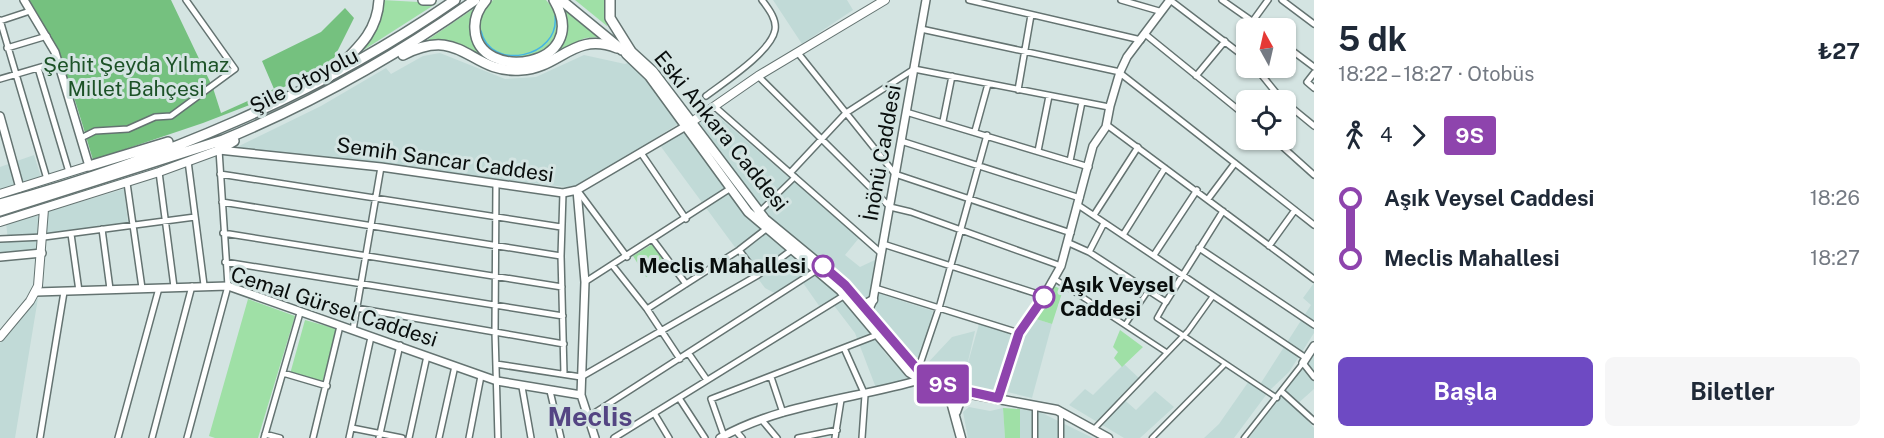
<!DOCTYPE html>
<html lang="tr">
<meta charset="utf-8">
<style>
:root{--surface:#fff;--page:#f6f6f7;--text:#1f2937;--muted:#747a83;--accent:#6e4ac3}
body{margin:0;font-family:"Public Sans",sans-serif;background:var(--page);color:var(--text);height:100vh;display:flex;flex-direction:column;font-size:22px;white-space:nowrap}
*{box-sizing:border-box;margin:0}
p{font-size:20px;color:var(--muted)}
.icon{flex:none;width:33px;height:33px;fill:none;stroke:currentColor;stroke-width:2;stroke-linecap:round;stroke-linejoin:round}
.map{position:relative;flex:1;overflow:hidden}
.drawer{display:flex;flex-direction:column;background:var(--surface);width:570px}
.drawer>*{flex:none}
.badge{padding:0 12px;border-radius:4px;font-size:21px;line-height:39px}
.needle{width:39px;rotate:352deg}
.tools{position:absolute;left:1236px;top:18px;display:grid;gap:12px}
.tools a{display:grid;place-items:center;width:60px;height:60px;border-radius:9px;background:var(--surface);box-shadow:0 2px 4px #0004;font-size:30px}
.map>.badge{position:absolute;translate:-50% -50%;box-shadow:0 0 0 3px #fff}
.legs{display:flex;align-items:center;gap:9px;height:66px;padding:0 24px;font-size:20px}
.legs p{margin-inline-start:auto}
.summary{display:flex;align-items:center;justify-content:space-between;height:102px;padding:0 24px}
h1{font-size:33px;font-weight:700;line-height:45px}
.button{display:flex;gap:12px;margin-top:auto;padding:12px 24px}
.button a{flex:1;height:69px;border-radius:9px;background:var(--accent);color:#fff;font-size:24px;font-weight:700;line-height:69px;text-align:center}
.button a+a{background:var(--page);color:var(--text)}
ul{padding:0 24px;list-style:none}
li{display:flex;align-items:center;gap:21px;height:60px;font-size:22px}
li i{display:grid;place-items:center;width:9px;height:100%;margin:0 8px;background:currentColor}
li i::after{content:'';width:15px;height:15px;margin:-8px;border:4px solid;border-radius:50%;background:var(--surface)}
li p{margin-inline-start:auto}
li:first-child i{background:linear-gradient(#0000 50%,currentColor 0)}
li:last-child i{background:linear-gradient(currentColor 50%,#0000 0)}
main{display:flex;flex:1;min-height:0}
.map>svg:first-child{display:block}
.built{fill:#c1dad7}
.green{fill:#9fe0a6}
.forest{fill:#75c17f}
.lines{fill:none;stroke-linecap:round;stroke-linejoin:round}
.stream{stroke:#44b4e4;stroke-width:1.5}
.pedestrian-casing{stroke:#647371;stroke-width:7}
.minor-casing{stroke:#647371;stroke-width:8}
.tertiary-casing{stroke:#647371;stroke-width:10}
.secondary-casing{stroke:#647371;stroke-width:10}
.primary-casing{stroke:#647371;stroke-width:11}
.trunk-casing{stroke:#647371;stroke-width:12}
.motorway-casing{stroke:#647371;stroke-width:12}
.pedestrian{stroke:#fff;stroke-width:4}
.minor{stroke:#fff;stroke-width:5}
.tertiary{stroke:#fff;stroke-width:7}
.secondary{stroke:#fff;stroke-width:8}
.primary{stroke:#fff;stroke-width:8}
.trunk{stroke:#fff;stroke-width:9}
.motorway{stroke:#fff;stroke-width:9}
.line-1-casing{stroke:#fff;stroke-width:14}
.line-1{stroke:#8e44ad;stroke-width:9}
.stop-1-dot{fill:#fff;stroke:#8e44ad;stroke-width:3}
.labels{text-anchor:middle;stroke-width:6;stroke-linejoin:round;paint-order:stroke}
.park-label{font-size:21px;fill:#1c5227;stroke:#d4e4e2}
.street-label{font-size:21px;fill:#080d0c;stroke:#d4e4e2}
.stop-label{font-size:21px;font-weight:bold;fill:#080d0c;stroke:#d4e4e2;text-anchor:end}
.district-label{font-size:27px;font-weight:bold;fill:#544583;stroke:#d4e4e2}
</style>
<main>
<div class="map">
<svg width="1314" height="438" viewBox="0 0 1314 438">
<rect width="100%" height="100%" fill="#d4e4e2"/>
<!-- built -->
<path class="built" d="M773 0H847L853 10 802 44Z
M440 53 505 79 536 77 584 55 625 64 630 62 681 122 584 184 566 187 235 148 321 106 386 68 391 74 423 56Z
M712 111 859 238 845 255 860 267 877 259 874 292 933 311 921 358 910 356 843 277 776 224 740 183 698 120Z
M687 131 722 185 748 218 826 281 857 312 885 353 909 379 876 388 855 333 832 303 822 310 801 280 778 295 765 288 659 144Z
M34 155 41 177 0 190V167Z
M124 189 128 223 46 236V212Z
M35 214 41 219 38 251 0 254V242L8 241 6 222Z
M1314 283V333L1289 372 1269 391 1234 438H1204L1219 424 1249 381 1259 386 1311 305 1303 298Z
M38 298 15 438H0V343Z
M1033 318 1052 324 1032 398 1003 391 1021 336Z
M979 324 1014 334 997 392 964 386 965 372 962 382 947 381 923 368 952 337 975 331 966 370Z
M1314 350V389L1295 406 1314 428V438H1249Z
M1124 364 1140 379 1121 397 1136 410 1155 391 1174 407 1140 438H1124L1069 405 1085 389 1093 395Z
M969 407 990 411 1003 408 1005 438H968L963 412Z
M1020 409 1042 413 1093 438H1020Z"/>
<!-- green -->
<path class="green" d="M382 0 437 3 362 51 376 29Z
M493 0H546C596 58 482 79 479 32 478 17 483 10 493 0Z
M575 0H605L607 26Z
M561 4 600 37 585 38 559 51 567 30 565 12Z
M479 5C467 26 469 41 486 58 460 44 454 39 426 41Z
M654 243 668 263 646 277 633 256Z
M1054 286 1063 290 1052 324 1033 318Z
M248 299 295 316 258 438H215L209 436Z
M305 320 337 329 322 383 290 374Z
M1120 330 1143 347 1122 367 1114 358 1118 352 1113 347Z
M1003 408 1020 409V438H1005Z"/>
<!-- forest -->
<path class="forest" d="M29 0H171L213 88 221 113 274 89 262 61 321 32 345 8 354 18 333 60 257 102 203 123 93 160C76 102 62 51 29 0Z"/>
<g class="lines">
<!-- stream -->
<path class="stream" d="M481 31C490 72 560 58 555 16"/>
<defs>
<path id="pedestrian" d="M759 212 795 177
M1055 279 1166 352
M1166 302 1157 318 1277 398
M1125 325 1148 291
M1035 407V438
M1094 429 1188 331 1213 296
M1061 438V413
M1152 438 1224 365
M1244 438 1303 363"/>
<path id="minor" d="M969 0 1141 40
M1121 0 1159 11
M1170 0 1246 58
M1222 0 1262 28
M1282 0 1314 24
M0 20 47 179
M0 21 30 11
M1252 22 1268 0
M921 29 1120 72
M1145 34 1246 116
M1286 46 1314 67
M7 48 47 36
M798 53 895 174 1071 233
M38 68 69 172
M1256 68 1282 100
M1120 73 1314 225
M1314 73 1307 82 1314 88
M758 76 890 207 911 212 1061 266
M1196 76 1225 41
M0 79 58 62
M1018 90 1031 15
M706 96C723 83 771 52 775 30 777 19 768 8 762 0
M1286 103 1314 126
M715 107 881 253
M906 112 1089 167
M1286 120 1294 110
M943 121 952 76
M1107 125 1314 279
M975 131 988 84
M81 138 95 131 128 129 155 117 171 116 235 69 186 0
M1275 140 1314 175
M901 141 1080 198
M1038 151 1049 96
M641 153 686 219
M188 161 204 285
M1070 161 1082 102
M159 172 174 287
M790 173 846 113 914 69 1109 107
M220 174 561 227
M127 183 142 288
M496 183 495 332 498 438
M578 191 627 257
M563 193 561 256 564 374
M1208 199 1235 163
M222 202 561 256
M1078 205 1306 358
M1094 215 1138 147
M102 229 110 289
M223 233 562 287
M71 234 79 291
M1123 235 1165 168
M0 239 44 237 195 217
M653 240 686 284
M1069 243 1089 252 1166 302 1223 211
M883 244 1044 296
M1269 246 1295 210
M1199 248 1314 325
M739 250 758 275
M1089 252 1104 223
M1154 255 1197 190
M225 262 563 316
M613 266 647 309 680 359
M585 282 731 188
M875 288 1019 333
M356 308 564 344
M647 309 739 250 766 229
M353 330 381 167
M844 348 865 395 862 438
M689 354 707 380
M1303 363 1314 377
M496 364 581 377 758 275 793 249
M918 370 939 308 987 135
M283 373 327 386
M771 377 783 413
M522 387 531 438
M550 391 561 438
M1282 392 1314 421
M679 398 705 438
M654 413 669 438
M588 417 817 270
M761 419 777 438
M352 428 402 438
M736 431 742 438
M265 434 280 438
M724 436 711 399 877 335
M40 438 64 292
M118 438 159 288
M152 438 192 286
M187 438 228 286 219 150
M264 438 300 313
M313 438 340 326
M349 438 371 337
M379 438 400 345
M409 438 427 356
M439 438 455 366
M469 438 481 376
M614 438 845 295
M798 438 837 430
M835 438 841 400"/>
<path id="tertiary" d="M24 0 55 52 89 166
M0 116 20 188
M219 150 381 167 563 193 577 190 686 126
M577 190 585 282 581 395 595 438
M0 257 42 253
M36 292 228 286 497 381 581 395
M868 311 873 300 926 0
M1303 363 1314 346
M998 398 1019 333 1044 296 1061 266 1093 146 1106 127 1110 106 1120 72 1127 57 1170 0
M720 438C780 404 854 399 920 380"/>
<path id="secondary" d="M693 121 758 76 885 0
M0 194 89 166
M0 222 159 172 219 150
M0 337 30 301 38 286 44 209"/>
<path id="primary" d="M630 50 653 71 765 219 845 285 918 370 939 383 971 394 1057 410 1108 438
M626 54 649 76 748 212 840 290 909 372 950 398 961 438
M860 307 873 300
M956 412 960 401 971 394"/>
<path id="trunk" d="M610 0V18L630 50
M403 55C463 24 469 74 521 70 560 68 574 31 617 48
M219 150 234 141
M89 166 168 142
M0 204C156 162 322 93 455 0
M0 211 223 140C312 103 396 56 475 0"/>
<path id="motorway" d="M423 0H431
M486 0C479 8 474 18 475 29 477 84 594 68 554 0
M561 0 622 50
M328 78C351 53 377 37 379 0"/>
</defs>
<!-- pedestrian casing -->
<use href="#pedestrian" class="pedestrian-casing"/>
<!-- minor casing -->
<use href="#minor" class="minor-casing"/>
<!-- tertiary casing -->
<use href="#tertiary" class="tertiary-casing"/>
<!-- secondary casing -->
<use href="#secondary" class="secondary-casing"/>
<!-- primary casing -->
<use href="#primary" class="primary-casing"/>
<!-- trunk casing -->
<use href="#trunk" class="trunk-casing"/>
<!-- motorway casing -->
<use href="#motorway" class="motorway-casing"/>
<!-- pedestrian -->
<use href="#pedestrian" class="pedestrian"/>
<!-- minor -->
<use href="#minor" class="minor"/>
<!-- tertiary -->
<use href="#tertiary" class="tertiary"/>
<!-- secondary -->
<use href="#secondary" class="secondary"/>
<!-- primary -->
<use href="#primary" class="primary"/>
<!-- trunk -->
<use href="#trunk" class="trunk"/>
<!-- motorway -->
<use href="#motorway" class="motorway"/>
</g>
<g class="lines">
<defs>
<path id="line-1" d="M823 266 845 285 918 370 953 388 998 398 1019 333 1044 297"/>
</defs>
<!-- line-1 casing -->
<use href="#line-1" class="line-1-casing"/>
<!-- line-1 -->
<use href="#line-1" class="line-1"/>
</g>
<!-- markers -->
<g class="stop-1-dot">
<circle cx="823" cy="266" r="10"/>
<circle cx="1044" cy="297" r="10"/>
</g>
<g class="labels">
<!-- park labels -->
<g class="park-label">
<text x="136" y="72">Şehit Şeyda Yılmaz<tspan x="136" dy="24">Millet Bahçesi</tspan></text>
</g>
<!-- street labels -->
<g class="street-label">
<text transform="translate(304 81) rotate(-27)" y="7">Şile Otoyolu</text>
<text transform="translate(721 131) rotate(51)" y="7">Eski Ankara Caddesi</text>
<text transform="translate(882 153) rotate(-80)" y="7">İnönü Caddesi</text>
<text transform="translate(445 160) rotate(8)" y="7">Semih Sancar Caddesi</text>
<text transform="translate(334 307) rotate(18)" y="7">Cemal Gürsel Caddesi</text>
</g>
<!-- stop labels -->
<g class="stop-label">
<text x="806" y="273">Meclis Mahallesi</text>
<text x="1060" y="292" text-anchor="start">Aşık Veysel<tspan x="1060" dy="24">Caddesi</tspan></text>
</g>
<!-- district labels -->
<g class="district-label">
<text x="590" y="426">Meclis</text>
</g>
</g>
</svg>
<div class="tools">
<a><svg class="needle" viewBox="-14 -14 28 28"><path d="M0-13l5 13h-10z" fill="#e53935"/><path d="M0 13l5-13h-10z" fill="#747a83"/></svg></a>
<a><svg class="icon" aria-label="locate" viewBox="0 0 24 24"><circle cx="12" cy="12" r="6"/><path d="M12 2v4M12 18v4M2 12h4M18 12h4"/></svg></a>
</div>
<b class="badge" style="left:943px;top:384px;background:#8e44ad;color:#fff">9S</b>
</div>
<section class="drawer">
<div class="summary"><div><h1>5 dk</h1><p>18:22 – 18:27 · Otobüs</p></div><b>₺27</b></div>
<div class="legs"><svg class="icon" aria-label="walk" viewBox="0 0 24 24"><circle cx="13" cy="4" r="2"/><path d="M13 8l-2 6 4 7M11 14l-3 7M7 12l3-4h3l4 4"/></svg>4<svg class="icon" aria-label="forward" viewBox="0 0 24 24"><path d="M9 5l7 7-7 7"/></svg><b class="badge" style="background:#8e44ad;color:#fff">9S</b></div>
<ul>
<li><i style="color:#8e44ad"></i><b>Aşık Veysel Caddesi</b><p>18:26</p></li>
<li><i style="color:#8e44ad"></i><b>Meclis Mahallesi</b><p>18:27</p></li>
</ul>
<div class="button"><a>Başla</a><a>Biletler</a></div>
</section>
</main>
